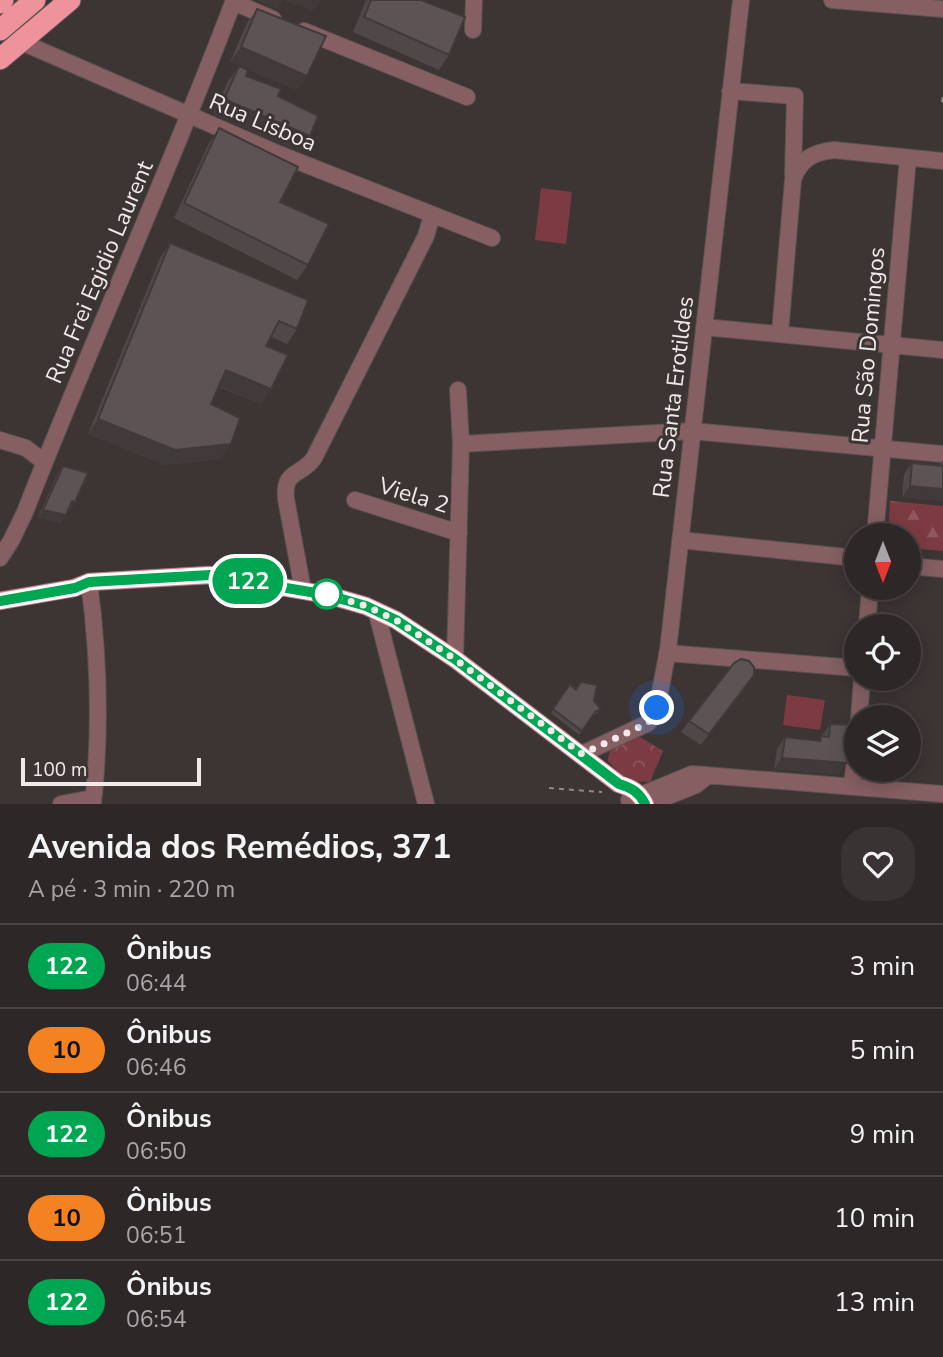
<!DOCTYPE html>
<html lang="pt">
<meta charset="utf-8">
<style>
:root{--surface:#2e2727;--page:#3a3333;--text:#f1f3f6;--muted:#a7a5a7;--line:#494444}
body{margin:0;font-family:"Nunito Sans",sans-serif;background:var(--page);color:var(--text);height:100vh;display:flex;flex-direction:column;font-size:26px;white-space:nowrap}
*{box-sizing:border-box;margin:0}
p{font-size:23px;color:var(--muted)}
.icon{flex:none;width:38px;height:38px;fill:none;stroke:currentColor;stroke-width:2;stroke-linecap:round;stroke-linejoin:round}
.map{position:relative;height:804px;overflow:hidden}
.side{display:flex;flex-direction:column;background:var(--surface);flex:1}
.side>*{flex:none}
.badge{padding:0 14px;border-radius:23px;font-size:24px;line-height:46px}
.needle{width:46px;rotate:180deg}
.fabs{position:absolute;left:844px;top:523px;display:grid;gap:14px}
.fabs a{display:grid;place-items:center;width:77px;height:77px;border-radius:50%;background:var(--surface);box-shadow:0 4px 18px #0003,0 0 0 2px var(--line);font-size:35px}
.scale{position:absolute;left:21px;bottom:18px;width:180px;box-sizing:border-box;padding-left:7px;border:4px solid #f0eaeb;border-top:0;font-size:19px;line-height:24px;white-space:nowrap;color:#f0eaeb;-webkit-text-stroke:5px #3d3434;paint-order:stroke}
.you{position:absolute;width:35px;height:35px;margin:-18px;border:5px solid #fff;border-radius:50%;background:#1a73e8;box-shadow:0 0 0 10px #1a73e833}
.map>.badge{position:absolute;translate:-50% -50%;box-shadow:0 0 0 4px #fff}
.round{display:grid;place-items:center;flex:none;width:74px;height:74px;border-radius:28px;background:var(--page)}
.head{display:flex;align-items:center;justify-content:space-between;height:119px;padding:0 28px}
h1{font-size:33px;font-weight:700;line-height:52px}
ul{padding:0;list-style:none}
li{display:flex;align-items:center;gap:21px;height:84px;padding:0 28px;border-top:2px solid var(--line)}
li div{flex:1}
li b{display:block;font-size:26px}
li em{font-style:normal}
li .badge{min-width:77px;font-weight:700;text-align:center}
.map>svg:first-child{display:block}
.forest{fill:url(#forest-firs)}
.park{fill:url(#park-crowns)}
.pitch{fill:#7c3b43}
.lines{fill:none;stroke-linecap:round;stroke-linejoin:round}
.minor-casing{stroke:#5a5151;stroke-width:18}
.major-casing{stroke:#5a5151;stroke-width:19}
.highway-casing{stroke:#5a5151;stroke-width:23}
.path{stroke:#928b8b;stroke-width:2;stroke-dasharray:5 5;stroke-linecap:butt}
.minor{stroke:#855f62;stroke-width:16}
.major{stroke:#d1858c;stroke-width:18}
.highway{stroke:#ee939c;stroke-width:21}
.wall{fill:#504748}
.shaded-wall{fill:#413a3b}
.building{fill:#5d5354;stroke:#413a3b;stroke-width:2}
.line-casing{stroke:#fff;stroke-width:16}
.line{stroke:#00a651;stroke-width:10}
.walk{stroke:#f0eaeb;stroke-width:7;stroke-dasharray:0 12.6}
.stop-dot{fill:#fff;stroke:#00a651;stroke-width:3.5}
.labels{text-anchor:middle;stroke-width:6;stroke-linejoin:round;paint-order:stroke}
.street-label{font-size:23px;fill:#f0eaeb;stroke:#3d3434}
</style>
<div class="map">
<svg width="943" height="804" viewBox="0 0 943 804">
<defs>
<pattern id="forest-firs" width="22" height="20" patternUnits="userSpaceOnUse" patternTransform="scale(1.75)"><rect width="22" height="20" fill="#7c3b43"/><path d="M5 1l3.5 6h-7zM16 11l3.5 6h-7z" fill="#8f585e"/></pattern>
<pattern id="park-crowns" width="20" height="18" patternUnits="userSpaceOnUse" patternTransform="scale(1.75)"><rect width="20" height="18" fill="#7c3b43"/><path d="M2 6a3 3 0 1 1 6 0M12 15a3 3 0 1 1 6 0" fill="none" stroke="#8f585e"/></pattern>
</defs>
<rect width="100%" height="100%" fill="#3d3434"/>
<!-- forest -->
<path class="forest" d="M890 501 943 506V551L908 548V536L888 535Z"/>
<!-- park -->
<path class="park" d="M640 737 663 751 650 782 627 781 608 761C608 742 624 739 640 737Z"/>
<!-- pitch -->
<path class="pitch" d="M541 188 572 192 566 244 535 240Z
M787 695 825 700 820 730 783 725Z"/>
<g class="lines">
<defs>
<path id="minor" d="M832 0 943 9
M233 2 273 19
M473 30 474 0
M304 31 467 97
M19 41 279 154 492 238
M730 91 795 96 793 175
M704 327 943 350
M780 333 793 180C800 159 814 152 834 150L943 161
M0 440 26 448 44 462
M461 444 692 431 943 454
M355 500 459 533
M875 536 908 158
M680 540 856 558
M0 558 11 541 25 512C92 340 169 173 234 0
M908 566 943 569
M89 582C99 656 101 729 93 804
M303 590 286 499C283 469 301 477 314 458L426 236 432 215
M376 610 426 804
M867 626 870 588
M667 653 856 668
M455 659 461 444 458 390
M859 718 862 679
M582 754 648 723 654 716 657 708 668 650 741 0
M852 786 856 750
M629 800 692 774 943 794
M61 804 93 798
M649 804 696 785 707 776"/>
<path id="major" d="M0 601 74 588 89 582 210 575 328 595 366 606 396 620 455 659 619 784C632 788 639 792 645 804"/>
<path id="highway" d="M0 3 3 0
M0 30 35 0
M0 59 70 0"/>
</defs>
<!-- minor casing -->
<use href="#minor" class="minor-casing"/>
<!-- major casing -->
<use href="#major" class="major-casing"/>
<!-- highway casing -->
<use href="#highway" class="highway-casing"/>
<!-- path -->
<path class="path" d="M942 102 943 95
M549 788 602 792"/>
<!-- minor -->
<use href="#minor" class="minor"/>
<!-- major -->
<use href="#major" class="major"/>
<!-- highway -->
<use href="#highway" class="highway"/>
</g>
<!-- wall -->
<path class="wall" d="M366 0H421L449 55 439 70 353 32Z
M257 9 297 90 230 62 247 23Z
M239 66 246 76 278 96 300 151 213 114 228 81Z
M219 128 280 202 308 265 297 280 174 218 209 143Z
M170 243 297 329 287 344 271 337 266 346 271 389 261 404 219 387 211 404 220 459 164 465 88 434 160 258Z
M943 460V501L902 497 904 474 912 463 939 465Z
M63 466 75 502 70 510 68 509 61 523 38 517 58 473Z
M570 684 576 690 594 701 601 709 598 713 592 716 579 735 551 713Z
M747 686 701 745 681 732 689 721Z
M830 724 847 763 839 774 774 769 777 749 785 737 818 741Z"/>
<!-- shaded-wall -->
<path class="shaded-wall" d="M256 0H283L277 9Z
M283 0H321L313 11Z
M241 47 307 76 297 90 230 62Z
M224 99 310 136 300 151 213 114Z
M226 370 271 389 261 404 216 385Z
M98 419 231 444 220 459 164 465 88 434Z
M910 486 943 489V501L902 497Z
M72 501 75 502 70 510 66 509Z
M43 510 66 515 61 523 38 517Z
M782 758 847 763 839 774 774 769Z"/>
<!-- building -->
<path class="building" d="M371 0H421L465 17 449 55 364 17Z
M257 9 326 36 307 76 241 47Z
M239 66 248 70 246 76 281 89 278 96 318 116 310 136 224 99Z
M219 128 298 167 280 202 329 224 308 265 184 203Z
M170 243 308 300 297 329 279 321 266 346 288 355 271 389 226 370 211 404 240 418 231 444 175 450 98 419Z
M912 463 943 466V489L910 486Z
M63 466 88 473 75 502 72 501 66 515 43 510Z
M741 659 749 661 754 667V675L709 734 689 721 734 663Z
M581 682 597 685 594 701 601 709 595 712 582 731 553 709 570 684 576 690Z
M830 724 851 725 847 763 782 758 785 737 820 741 821 736 829 737Z"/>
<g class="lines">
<defs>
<path id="line" d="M0 601 75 588 89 582 210 575 328 595 366 606 396 620 455 659 619 784C632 788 639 792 645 804"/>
</defs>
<!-- line casing -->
<use href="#line" class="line-casing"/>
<!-- line -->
<use href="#line" class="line"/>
<!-- walk -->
<path class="walk" d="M327 594 366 606 396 620 455 659 582 754 648 723 654 716 657 708"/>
</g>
<!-- markers -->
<circle class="stop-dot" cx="327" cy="594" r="14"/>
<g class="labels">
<!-- street labels -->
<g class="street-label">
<text transform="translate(263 122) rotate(23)" y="8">Rua Lisboa</text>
<text transform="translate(99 272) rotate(-67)" y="8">Rua Frei Egidio Laurent</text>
<text transform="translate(868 345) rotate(-85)" y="8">Rua São Domingos</text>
<text transform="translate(673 397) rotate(-83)" y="8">Rua Santa Erotildes</text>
<text transform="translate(414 495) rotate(17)" y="8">Viela 2</text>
</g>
</g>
</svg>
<div class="fabs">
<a><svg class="needle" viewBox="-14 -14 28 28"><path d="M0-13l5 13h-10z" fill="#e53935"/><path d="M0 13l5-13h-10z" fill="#a7a5a7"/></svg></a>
<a><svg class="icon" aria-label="locate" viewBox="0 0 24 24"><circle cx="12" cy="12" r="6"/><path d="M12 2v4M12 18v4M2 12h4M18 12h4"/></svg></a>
<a><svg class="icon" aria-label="layers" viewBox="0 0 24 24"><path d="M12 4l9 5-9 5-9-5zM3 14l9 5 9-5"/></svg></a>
</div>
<div class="scale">100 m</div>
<div class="you" style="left:657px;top:708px"></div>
<b class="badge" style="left:248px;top:581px;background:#00a651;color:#fff">122</b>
</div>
<section class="side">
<div class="head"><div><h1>Avenida dos Remédios, 371</h1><p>A pé · 3 min · 220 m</p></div><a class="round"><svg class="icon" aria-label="heart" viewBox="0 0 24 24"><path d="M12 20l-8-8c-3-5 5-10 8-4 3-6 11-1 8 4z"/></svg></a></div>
<ul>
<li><span class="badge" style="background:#00a651;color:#fff">122</span><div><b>Ônibus</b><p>06:44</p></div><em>3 min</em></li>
<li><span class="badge" style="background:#f58220;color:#111">10</span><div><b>Ônibus</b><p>06:46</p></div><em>5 min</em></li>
<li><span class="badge" style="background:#00a651;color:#fff">122</span><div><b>Ônibus</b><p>06:50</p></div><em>9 min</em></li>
<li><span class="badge" style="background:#f58220;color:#111">10</span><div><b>Ônibus</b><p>06:51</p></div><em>10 min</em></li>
<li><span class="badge" style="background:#00a651;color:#fff">122</span><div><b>Ônibus</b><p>06:54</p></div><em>13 min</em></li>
</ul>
</section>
